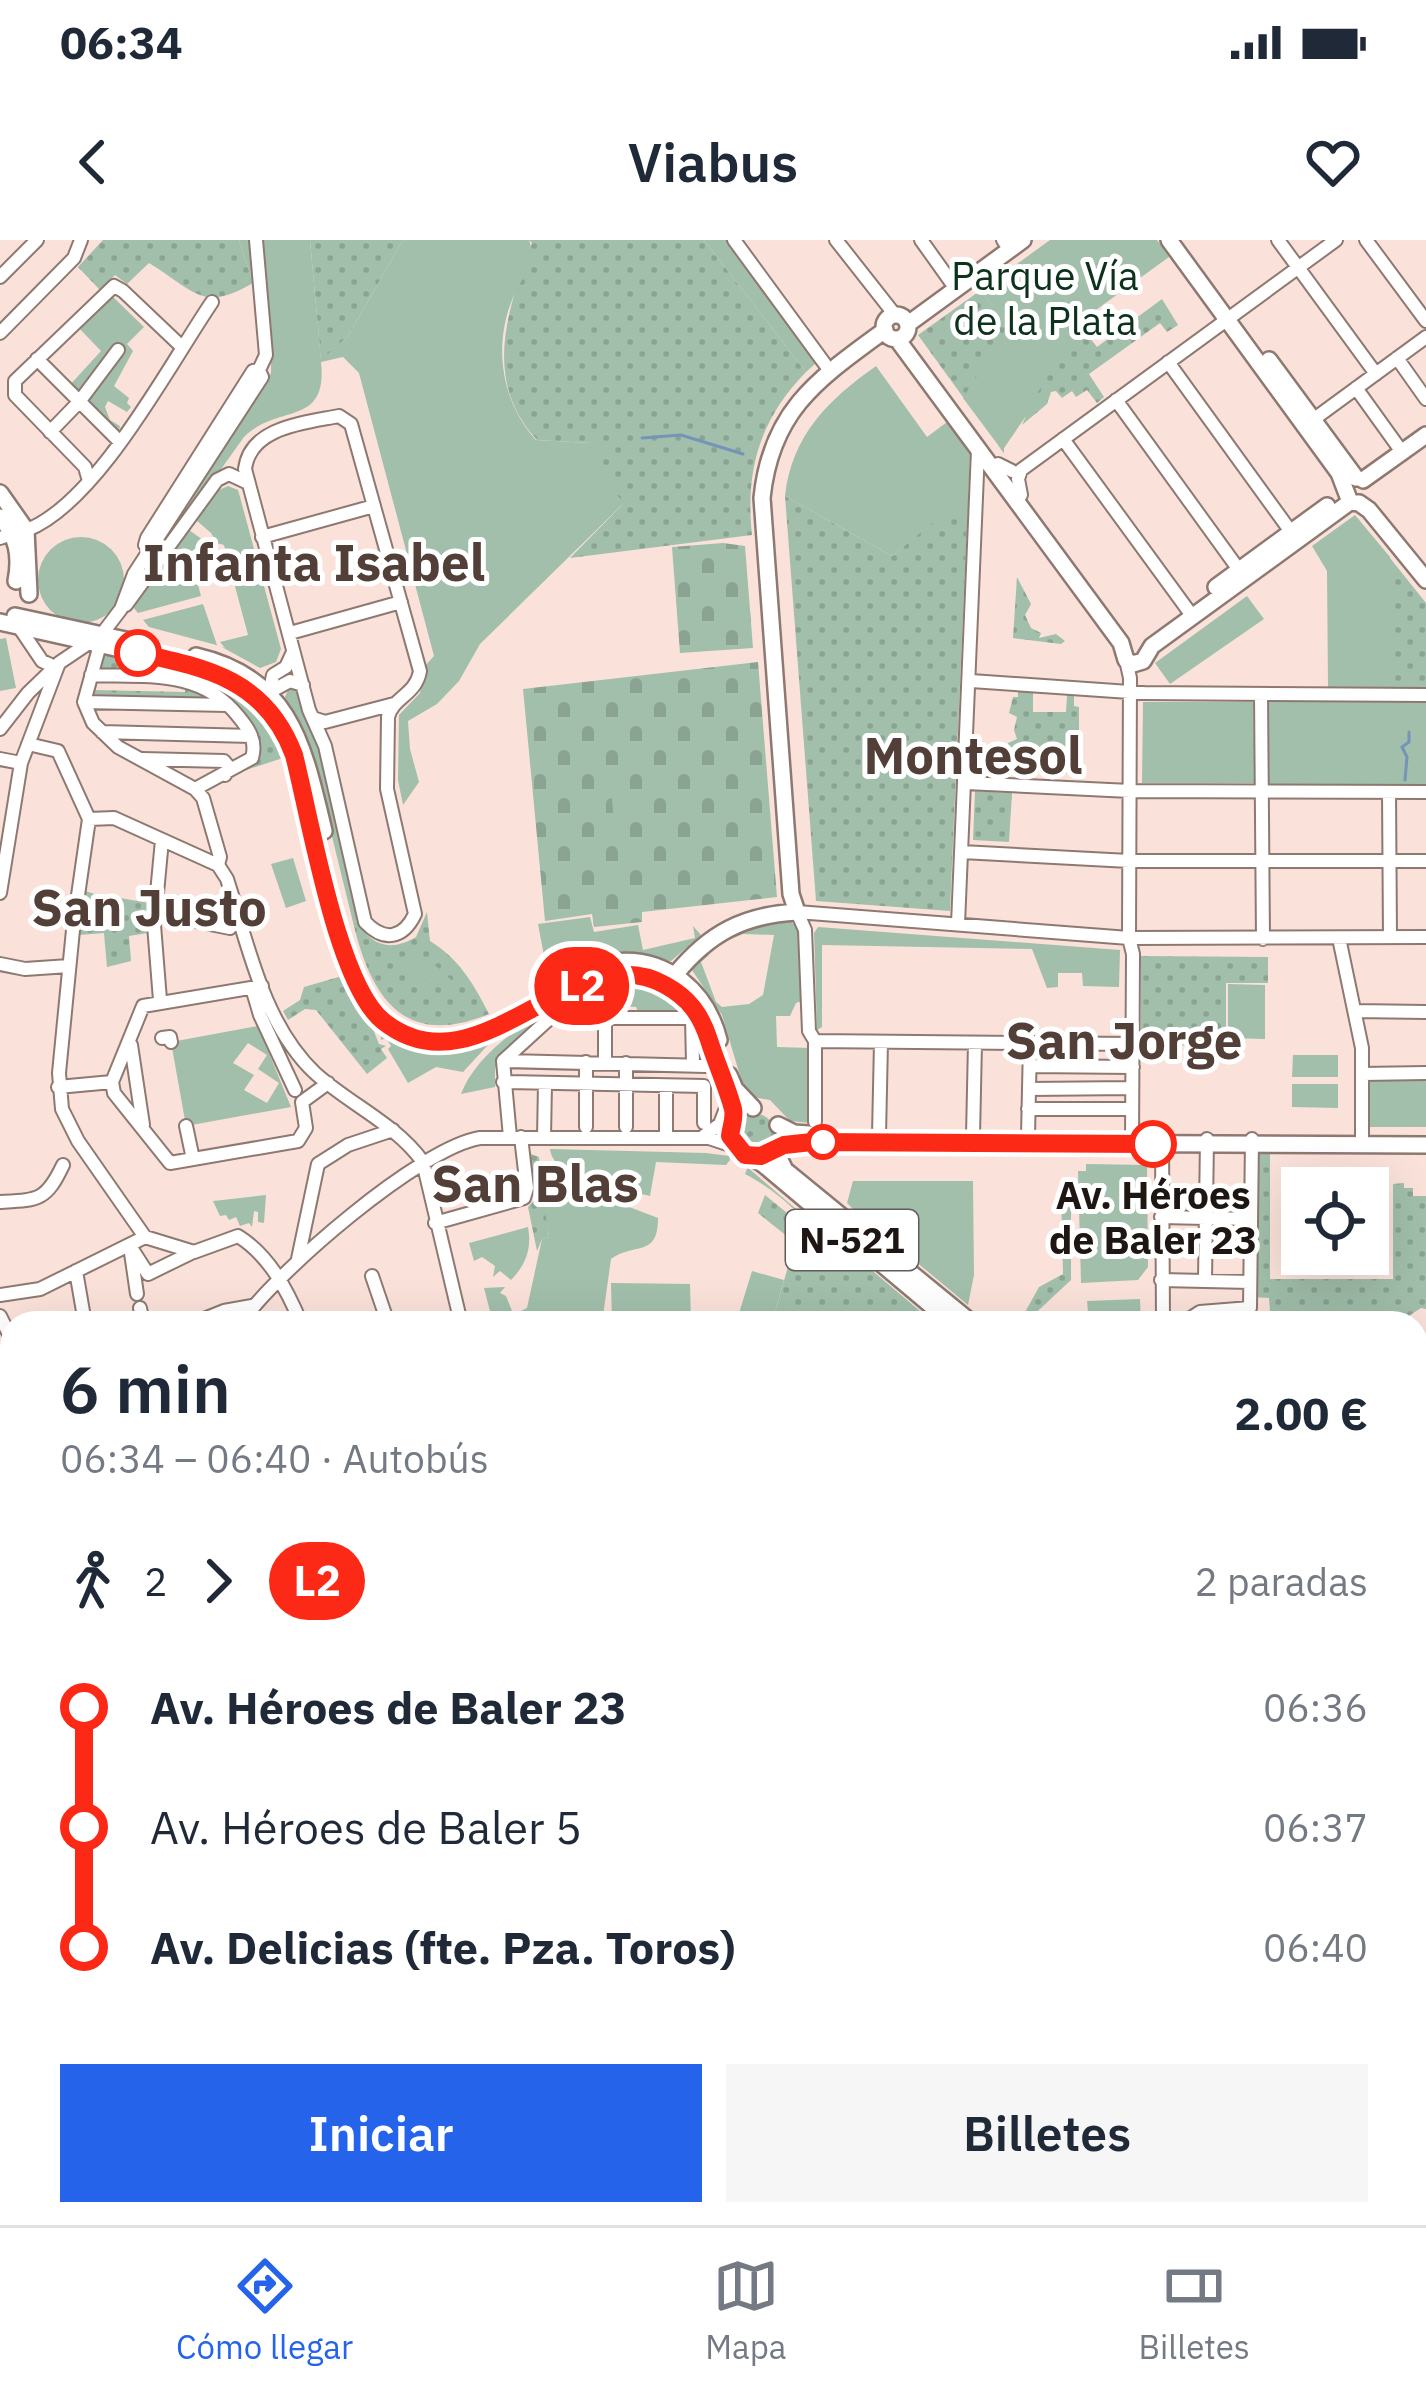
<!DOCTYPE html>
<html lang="es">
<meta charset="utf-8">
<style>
:root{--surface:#fff;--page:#f6f6f7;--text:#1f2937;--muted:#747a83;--line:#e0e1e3;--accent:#2563eb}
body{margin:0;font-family:"IBM Plex Sans",sans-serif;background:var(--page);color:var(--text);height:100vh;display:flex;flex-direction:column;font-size:45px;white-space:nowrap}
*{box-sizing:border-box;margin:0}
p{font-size:39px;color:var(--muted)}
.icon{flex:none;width:66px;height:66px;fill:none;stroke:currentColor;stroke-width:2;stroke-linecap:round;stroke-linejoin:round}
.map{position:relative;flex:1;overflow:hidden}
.sheet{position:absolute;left:0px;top:1071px;width:1428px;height:915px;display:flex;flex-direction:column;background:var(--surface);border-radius:36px 36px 0 0;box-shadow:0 12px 48px #0002}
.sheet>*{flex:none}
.badge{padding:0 24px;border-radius:39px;font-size:42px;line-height:78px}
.controls{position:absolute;left:1281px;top:927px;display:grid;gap:24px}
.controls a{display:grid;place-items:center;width:108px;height:108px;border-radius:0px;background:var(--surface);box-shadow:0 12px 48px #0002;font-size:60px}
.map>.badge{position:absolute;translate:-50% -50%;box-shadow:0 0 0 6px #fff}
.legs{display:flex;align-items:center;gap:18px;height:132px;padding:0 60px;font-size:39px}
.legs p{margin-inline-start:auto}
.summary{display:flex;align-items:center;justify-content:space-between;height:204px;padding:0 60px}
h1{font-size:66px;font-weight:600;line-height:90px}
.cta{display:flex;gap:24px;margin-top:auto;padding:24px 60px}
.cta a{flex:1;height:138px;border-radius:0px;background:var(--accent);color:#fff;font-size:48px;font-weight:600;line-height:138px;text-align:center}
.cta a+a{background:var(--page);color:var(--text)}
ul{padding:0 60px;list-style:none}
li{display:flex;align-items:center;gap:42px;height:120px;font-size:45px}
li i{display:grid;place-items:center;width:18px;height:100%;margin:0 15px;background:currentColor}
li i::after{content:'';width:30px;height:30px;margin:-15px;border:9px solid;border-radius:50%;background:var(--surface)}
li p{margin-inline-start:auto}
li:first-child i{background:linear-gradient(#0000 50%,currentColor 0)}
li:last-child i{background:linear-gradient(currentColor 50%,#0000 0)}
.status{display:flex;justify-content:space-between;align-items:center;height:84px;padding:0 60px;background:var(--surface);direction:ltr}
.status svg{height:33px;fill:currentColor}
header{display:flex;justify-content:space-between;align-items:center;height:156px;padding:0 60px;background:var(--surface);font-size:54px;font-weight:600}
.menu{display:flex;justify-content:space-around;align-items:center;height:168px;border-top:3px solid var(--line);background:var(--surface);font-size:33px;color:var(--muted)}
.menu a{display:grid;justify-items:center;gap:6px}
.menu .active{color:var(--accent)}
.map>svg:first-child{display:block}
.grass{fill:url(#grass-dots)}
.cemetery{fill:url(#cemetery-stones)}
.green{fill:#a1bfab;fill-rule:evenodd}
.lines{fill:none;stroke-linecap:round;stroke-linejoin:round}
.stream{stroke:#7494b8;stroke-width:3}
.minor-casing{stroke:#8e7971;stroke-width:16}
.major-casing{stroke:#8e7971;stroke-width:20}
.minor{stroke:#fff;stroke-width:12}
.major{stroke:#fff;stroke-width:15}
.line-1-casing{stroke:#fff;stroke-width:27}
.line-1{stroke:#fc2916;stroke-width:18}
.stop-1-dot{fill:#fff;stroke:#fc2916;stroke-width:6}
.labels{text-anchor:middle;stroke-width:10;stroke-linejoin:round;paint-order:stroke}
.shield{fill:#fff;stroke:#625c59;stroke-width:3}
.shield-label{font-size:36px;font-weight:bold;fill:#1e1612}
.park-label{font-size:39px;fill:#0c311c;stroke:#fff}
.stop-label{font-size:39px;font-weight:bold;fill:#1e1612;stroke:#fff}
.district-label{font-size:51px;font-weight:bold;fill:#524038;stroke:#fff}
</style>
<div class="status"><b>06:34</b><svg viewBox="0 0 49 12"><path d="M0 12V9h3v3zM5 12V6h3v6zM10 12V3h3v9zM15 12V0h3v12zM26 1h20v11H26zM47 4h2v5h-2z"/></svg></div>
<header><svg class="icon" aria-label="back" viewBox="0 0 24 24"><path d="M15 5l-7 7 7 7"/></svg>Viabus<svg class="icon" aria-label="heart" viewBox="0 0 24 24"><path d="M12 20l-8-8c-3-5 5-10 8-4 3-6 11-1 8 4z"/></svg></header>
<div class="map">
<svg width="1426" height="1985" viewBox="0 0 1426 1985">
<defs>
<pattern id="grass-dots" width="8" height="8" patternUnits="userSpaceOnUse" patternTransform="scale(3)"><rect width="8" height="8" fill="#a1bfab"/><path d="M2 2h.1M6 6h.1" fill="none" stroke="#8aa392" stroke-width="1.8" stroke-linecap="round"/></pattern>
<pattern id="cemetery-stones" width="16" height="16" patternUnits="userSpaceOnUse" patternTransform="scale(3)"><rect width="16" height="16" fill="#a1bfab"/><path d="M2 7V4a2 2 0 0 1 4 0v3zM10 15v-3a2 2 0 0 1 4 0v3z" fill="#8aa392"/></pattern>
</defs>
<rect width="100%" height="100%" fill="#fae2da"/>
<!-- grass -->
<path class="grass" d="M103 0H239L253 43C202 73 195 51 149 23L127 44 115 35 100 50 78 27Z
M310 0H403L348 96 321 121Z
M529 0H704L806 132C760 179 745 230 752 295L570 318 623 264 615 260 590 203 537 200C482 140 507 71 532 3Z
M1166 18 1083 77 1079 84 1097 107 1162 59 1178 85 1167 92 1160 83 1089 134 1104 157 1097 163 1087 150 1076 157 1072 151 1062 158 1056 151 1051 152 1047 164 1022 185 1026 176 1004 208V213L998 205 1069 87Z
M981 50 1014 93 968 164 918 95Z
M785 256 892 316 948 269 968 262 950 671 816 661Z
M1390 318 1426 363V447H1390Z
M1017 337 1031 364 1025 375 1031 388 1041 393 1039 398 1056 394 1065 401 1061 404 1013 398Z
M108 414C186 430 249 436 286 517L246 530C278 499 233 451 200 438 177 429 124 434 97 433L101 420Z
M186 439 216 455 205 470 92 468 94 450 185 452Z
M1018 446 1033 453V472H1066L1067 455H1074V466L1079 467V527H1072L1071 534 1063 533 1064 508 1051 512 1030 508 1025 522 1009 520 1008 503 1017 499 1014 490 1017 477 1009 473 1013 457H1018Z
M975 551 1012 553 1009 602 973 600Z
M85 651 98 655 92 658V666L120 664V658L149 663 148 693 129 696 131 721 107 727 104 693 79 695Z
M427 672 430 701C459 719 474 744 489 774 404 809 371 758 353 682L357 681C371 706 391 712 416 697Z
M1141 716 1268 717V743H1226V806L1141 805Z
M342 736 355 761 376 784 373 789 379 804 386 806 381 809 387 818 367 834 316 770 305 769 288 780 283 771 300 760 304 747Z
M738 892a18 18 0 1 1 36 0a18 18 0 1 1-36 0Z
M1270 912V1039H1393V944L1404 943V948H1413V956H1426V1069L1421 1068 1398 1083H1198L1239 1080 1270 1072 1269 1058 1253 1057 1258 913Z
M528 913 539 917 549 997 542 999 537 1011 528 967 535 959Z
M1071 951V1040L1026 1082 1024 1074 1039 1047 1063 1034 1061 952Z
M765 955 808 990 812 1002 809 1006 798 1005 758 973Z
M822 998 829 1003 835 999 934 1083H772L793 1009 810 1012Z
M1426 1794V1985H1390L1392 1974H1416V1804Z
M0 1867 12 1873V1974H64L51 1985H0Z
M208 1974H844V1985H194Z"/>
<!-- cemetery -->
<path class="cemetery" d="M723 303 745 306 753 408 680 413 672 307Z
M758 422 777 657 642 672V682L594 687 592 674 545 681 523 449Z"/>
<!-- green -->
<path class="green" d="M239 0H310L321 120 348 96 403 0H529C538 22 520 39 512 60 493 108 502 162 536 200L590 203 598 209 611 248 624 263 480 404 459 441 437 464 408 481 410 509 419 542 403 565 398 540 399 475 420 453 425 426 434 416 359 133 343 117 321 122C328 188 278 163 244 197L151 327 147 324 271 133V124L260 111 253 43Z
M704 0H726L816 123 806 132Z
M1050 0H1157L1169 17 1082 80 1004 208V213L963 158 1008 86 981 50Z
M111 55 144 87 127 104 133 111 114 146 129 158 127 163 131 167 127 172 108 161 105 167 110 180 120 186 118 195 68 147 101 111 78 87Z
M876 126 927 197 947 182 970 215 967 286 948 270 892 316 785 256C792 195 828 160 876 126Z
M228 246 238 250 240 257 281 409 276 422 260 428 220 406 149 387 143 380 203 364 217 405 225 408 220 402 248 395 224 305 217 303 211 293 196 280 217 251Z
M1355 275 1390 317V447L1328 448 1327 331 1312 306Z
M189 290 203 300 206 310 190 315 201 356 138 373 133 367Z
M38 340a43 43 0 1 1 86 0a43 43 0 1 1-86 0Z
M1247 356 1264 379 1170 444 1155 423Z
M6 398 16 448 0 451V399Z
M289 447 299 450 319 505 357 681 353 682 310 507 285 457Z
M1426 458V547L1267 544V459Z
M1143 462H1253L1255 543H1142Z
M621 528 629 599 621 583 617 612 611 550 617 546 614 529Z
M293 618 306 661 286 668 271 624Z
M590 677 594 692 638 685 643 710 695 698 693 686 701 695 671 721 634 715 586 722 549 742 538 684Z
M791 682 799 688 802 761 796 763 790 776H776L777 807 811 808 810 883 790 881 770 860 752 857 744 849 722 775 692 730 695 721 706 711 709 715 701 722 716 762 722 767 749 764 763 755 774 695 743 694 722 703 760 685Z
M818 687 1120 710 1119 747 1083 746 1082 733H1058V747L1047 748 1032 709 822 705V787L817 790 814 693Z
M403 716 428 719 456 744C428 748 418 739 403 716Z
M617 741 663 751 693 775 639 774 636 767 619 766 618 754 590 759 589 768C545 768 523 798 495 828V847L461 854C481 801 564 755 617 741Z
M1228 744 1265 745V799L1228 798Z
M258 786 291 867 186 886 171 802ZM248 803 267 815 258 829 279 843 267 863 244 850 254 835 233 823Z
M380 787C427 816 449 805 499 793L463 832 436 827 408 843 388 809 391 806 386 798 381 800Z
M1293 815H1338V837H1292Z
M1370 839 1426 840V887H1370Z
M1292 844H1338V868L1292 867Z
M550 909 706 913 729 916 730 920 726 925 656 922 650 956C624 949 553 940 550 909Z
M739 920 825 994 835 999 829 1003 822 999 818 1005C812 978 769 946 745 934L747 929 737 923Z
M1086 924 1147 925 1148 1027 1138 1040 1081 1043 1078 931H1086Z
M853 941H973L974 1035 968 1065 855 971 847 963Z
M541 945 552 950 577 947 658 978C658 1018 635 1002 611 1019L602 1083H493L484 1048 505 1047 500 1053 506 1056 512 1071 519 1072 527 1068 542 999 549 997Z
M266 955 264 983 258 982V972L254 971 252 987 249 983 240 986 236 977 229 980 226 975 220 976 213 961Z
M528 987C532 1008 526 1025 511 1040L500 1031 493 1037 495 1026 482 1017 474 1021 469 1003Z
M752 1031 784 1040 772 1083H736Z
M611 1043 690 1044 691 1083H612Z
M1140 1059 1141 1083H1089L1087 1061Z"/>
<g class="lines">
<!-- stream -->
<path class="stream" d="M642 198 681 195 743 214
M1405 540 1407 517 1402 507 1409 502V492
M0 1502 12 1499
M1416 1564H1426"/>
<defs>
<path id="minor" d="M734 0 830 131
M836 0 895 75
M921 0 951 42
M1003 0 1005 3
M1278 0 1376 134
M1366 0 1426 81
M0 37 37 0
M0 93 74 18 81 0
M1397 118 1426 159
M37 119 120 202
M1168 122 1294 296
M1356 148 1402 212
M1116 160 1242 334
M339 176 351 184 420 431C416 455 393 457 388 477L387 549 415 674C403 699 384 702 365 682L325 506 309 470 245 229C250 187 304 183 339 176Z
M1310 182 1426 97
M50 192 79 162 118 110
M1063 199 1193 377
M998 224 1012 231
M89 241 85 227 15 155V141L114 46 123 51 182 107
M1021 255 1018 239 1021 230 1336 0
M262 297 374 266
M0 298C9 295 18 294 27 290 98 262 169 125 212 62
M150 311 145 305 147 298 253 131 259 130
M126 365 217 240 229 234 246 242
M19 387 42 421 53 426
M290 393 401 362
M101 401 84 462 93 483 118 507 195 549 203 558 220 617 218 625
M1126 420 1130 438 1129 698 1133 714 1132 904
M91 435C146 437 201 429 238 476 249 489 257 501 252 518L195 549
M971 441 1144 453 1426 455
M268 453 290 441 303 445
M1261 454 1263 699
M268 460 273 435 286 427 293 412
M84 462 227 465
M313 478 325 482 394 464
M0 489 28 453 58 424
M102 492 251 496
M28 504 58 511 89 579 73 690 59 833 62 869 78 901 145 997
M0 519 21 523
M142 519 224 521 229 527 225 535
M966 543 1130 551 1426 552
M1389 552 1390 697
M89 579 114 578 218 625 227 639C248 704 263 784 315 833 349 864 396 884 423 922
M962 612 1129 621H1426
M0 653 21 523 59 423 102 394 121 369 134 334 262 137 259 130 266 115 256 0
M797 672 1129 698 1426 697
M797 672 805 690 809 791 815 801V882
M155 673 230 688
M958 684 978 210
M1339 698 1362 808V899
M0 724 25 729 69 726
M262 746 143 766 112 842 114 853 170 923 298 901 306 888 302 862 328 843
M252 748 260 775 295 850
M160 760 154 685 162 600
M1355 771 1426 772
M605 778V822
M162 798 170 797 171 802
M815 801 1133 804
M131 805 143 885
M503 821 706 826
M626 823V887
M1030 826 1133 827
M1362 834 1426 833
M503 842 704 846V883
M666 846V897
M58 847 112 842
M1029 849 1132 848
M1028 869H1132
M186 886 193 919
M586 887V822
M879 895 881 802
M973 896 975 803
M1028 896 1030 803
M510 897 503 821 550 778H692L693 823
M544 897 545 844
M701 898 720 884 727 866
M1162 898 1163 1083
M423 922 461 1083
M0 962C38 960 46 961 63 925
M1161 977 1251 979
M435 983 524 958 527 948 521 897
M130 1006 148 1034 193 1012
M131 1013 137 1054
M298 1019 318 924 348 905 393 890
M76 1031 85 1083
M372 1036 388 1083
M1161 1040 1250 1042
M1205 1040 1207 899
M0 1055 40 1049 145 997 194 1012 238 996C270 1016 287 1050 301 1083
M140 1068 143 1083
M0 1076 12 1100
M194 1083 224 1071 252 1066
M241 1083C275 1033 421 907 480 898H709L736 907
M1183 1083 1200 1072 1250 1068 1252 899
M0 1137 12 1136
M0 1232 12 1226
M1416 1264 1426 1266
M1416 1345H1426
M0 1396 12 1371
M0 1451 12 1444
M0 1462H12
M0 1600H12
M0 1672 12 1669
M0 1705 12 1703
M0 1724 12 1772
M0 1817 12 1810
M0 1859 12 1864
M103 1974 114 1985
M851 1974 852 1985
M143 1985 157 1974"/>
<path id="major" d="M1169 0 1339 233 1350 262 1359 263 1369 270 1426 340
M884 87a12 12 0 1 1 24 0a12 12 0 1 1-24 0Z
M908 84 1023 0
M897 99 1121 403 1126 420 1133 424 1143 421 1152 406 1350 262
M1269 120 1356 238
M1363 240 1426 195
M0 253 26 290 29 354
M0 277C17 296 21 316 16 341
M1216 347 1327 266
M15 376 144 404
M0 382C40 391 80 400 120 409 195 425 264 434 294 515L347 727 358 753 381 780 413 797 436 802 458 800 482 794 597 739 617 735 658 740 690 762 703 780 732 868 733 904 764 925 952 1083
M196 416C292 438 304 508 324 591
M797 672 791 654 762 258C771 170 818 139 885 90
M675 735C709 693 744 675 797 672
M544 753C565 741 589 725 614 722 667 716 707 752 719 800
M729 835 735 849 753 868
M778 885 794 893 809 894
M774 908 785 930 972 1083
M753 917 784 905 812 902 1426 905
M1416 1138 1426 1125
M1416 1160 1426 1147
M0 1564 12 1565
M1416 1753 1426 1757
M1344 1985 1346 1974
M1359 1985 1361 1974"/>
</defs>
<!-- minor casing -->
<use href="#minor" class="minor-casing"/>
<!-- major casing -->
<use href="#major" class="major-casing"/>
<!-- minor -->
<use href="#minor" class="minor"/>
<!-- major -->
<use href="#major" class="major"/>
</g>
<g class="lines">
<defs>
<path id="line-1" d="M138 413C208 428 266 440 294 515 310 577 337 744 383 781 479 858 573 693 665 745 689 758 701 775 709 800 716 823 727 846 733 869 735 878 731 887 730 896L745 915 761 916 784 905 812 902 1153 904"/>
</defs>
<!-- line-1 casing -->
<use href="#line-1" class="line-1-casing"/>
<!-- line-1 -->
<use href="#line-1" class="line-1"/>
</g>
<!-- markers -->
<g class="stop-1-dot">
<circle cx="138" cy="413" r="21"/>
<circle cx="823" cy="902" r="15"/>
<circle cx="1153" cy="904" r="21"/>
</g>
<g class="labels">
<!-- shield labels -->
<rect class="shield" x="786" y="970" width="132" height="60" rx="9"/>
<g class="shield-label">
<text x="852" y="1013">N-521</text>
</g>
<!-- park labels -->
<g class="park-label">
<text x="1045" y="50">Parque Vía<tspan x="1045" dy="45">de la Plata</tspan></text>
</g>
<!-- stop labels -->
<g class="stop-label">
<text x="1153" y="969">Av. Héroes<tspan x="1153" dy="45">de Baler 23</tspan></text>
</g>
<!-- district labels -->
<g class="district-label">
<text x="314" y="341">Infanta Isabel</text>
<text x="973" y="534">Montesol</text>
<text x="149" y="686">San Justo</text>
<text x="1124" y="819">San Jorge</text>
<text x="535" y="962">San Blas</text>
</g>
</g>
</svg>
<div class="controls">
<a><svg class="icon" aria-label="locate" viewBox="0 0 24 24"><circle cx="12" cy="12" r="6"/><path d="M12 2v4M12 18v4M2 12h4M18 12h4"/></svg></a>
</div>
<b class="badge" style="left:582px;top:746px;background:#fc2916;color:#fff">L2</b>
<section class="sheet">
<div class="summary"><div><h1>6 min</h1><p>06:34 – 06:40 · Autobús</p></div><b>2.00 €</b></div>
<div class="legs"><svg class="icon" aria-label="walk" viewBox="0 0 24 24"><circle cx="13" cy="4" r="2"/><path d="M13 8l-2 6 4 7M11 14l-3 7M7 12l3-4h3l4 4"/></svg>2<svg class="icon" aria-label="forward" viewBox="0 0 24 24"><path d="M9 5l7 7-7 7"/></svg><b class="badge" style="background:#fc2916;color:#fff">L2</b><p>2 paradas</p></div>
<ul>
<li><i style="color:#fc2916"></i><b>Av. Héroes de Baler 23</b><p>06:36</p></li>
<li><i style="color:#fc2916"></i><span>Av. Héroes de Baler 5</span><p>06:37</p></li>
<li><i style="color:#fc2916"></i><b>Av. Delicias (fte. Pza. Toros)</b><p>06:40</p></li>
</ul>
<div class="cta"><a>Iniciar</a><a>Billetes</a></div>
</section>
</div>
<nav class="menu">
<a class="active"><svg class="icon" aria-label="directions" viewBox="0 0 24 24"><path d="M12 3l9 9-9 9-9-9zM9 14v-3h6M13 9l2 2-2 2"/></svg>Cómo llegar</a>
<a><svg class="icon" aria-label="map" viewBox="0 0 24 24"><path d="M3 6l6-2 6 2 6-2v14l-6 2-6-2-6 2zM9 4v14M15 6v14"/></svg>Mapa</a>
<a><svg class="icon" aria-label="tickets" viewBox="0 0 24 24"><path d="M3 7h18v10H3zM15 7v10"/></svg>Billetes</a>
</nav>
